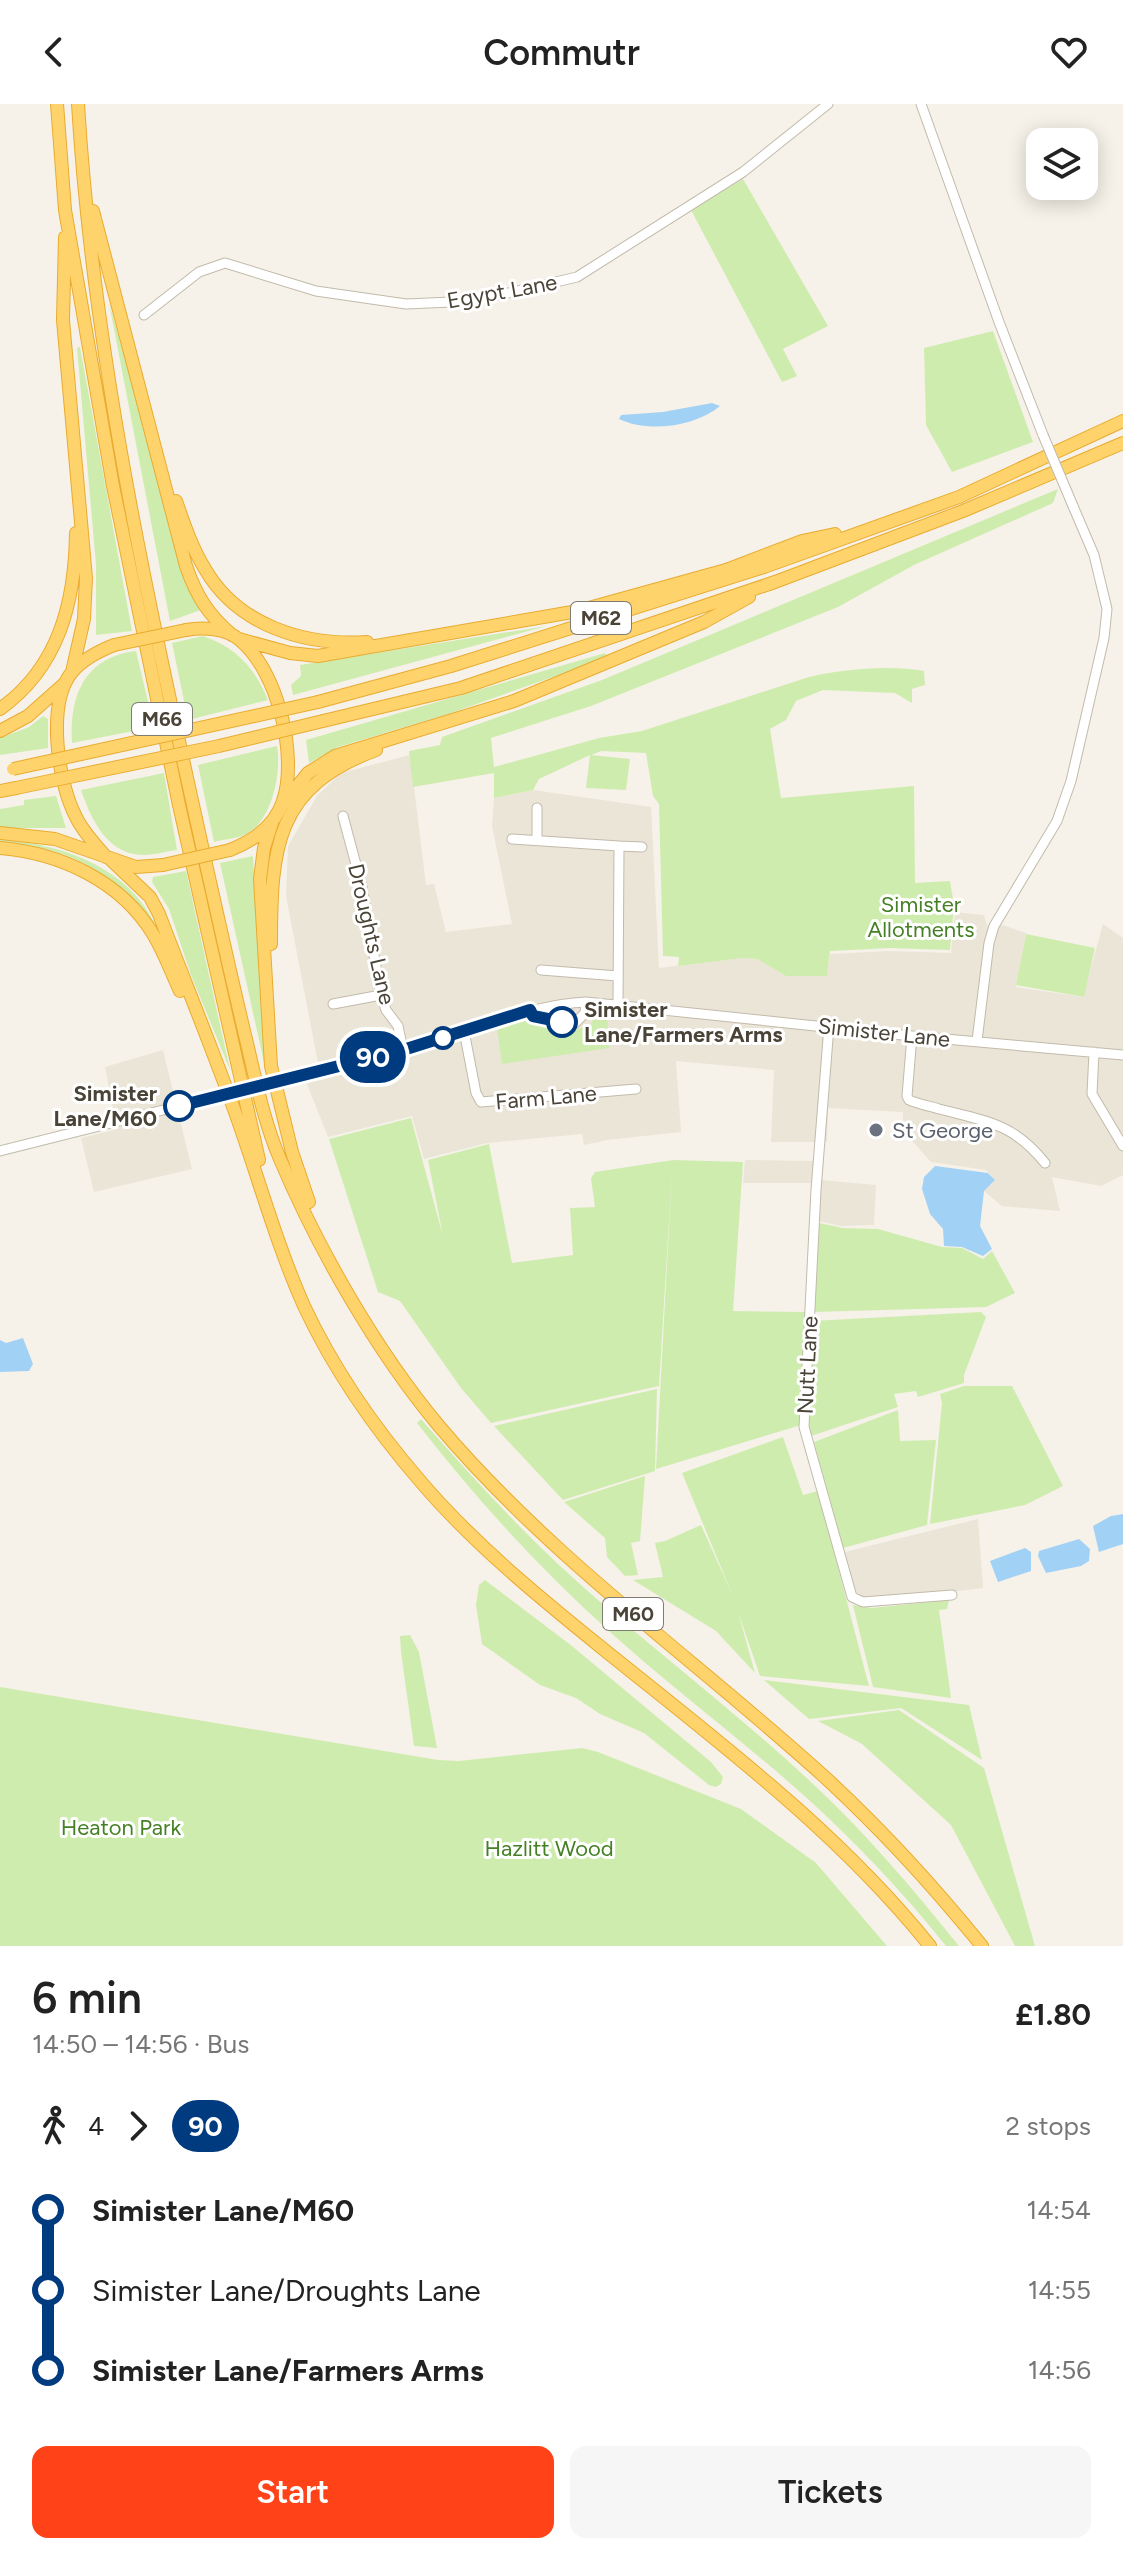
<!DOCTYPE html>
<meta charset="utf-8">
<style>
:root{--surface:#fff;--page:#f6f6f6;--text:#222;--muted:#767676;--accent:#ff4217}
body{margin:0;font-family:Figtree,sans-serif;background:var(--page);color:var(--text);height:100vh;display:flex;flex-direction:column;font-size:30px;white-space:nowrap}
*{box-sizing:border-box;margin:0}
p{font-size:26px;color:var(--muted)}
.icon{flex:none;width:44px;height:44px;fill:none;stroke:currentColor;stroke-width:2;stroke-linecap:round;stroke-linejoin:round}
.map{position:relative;height:1842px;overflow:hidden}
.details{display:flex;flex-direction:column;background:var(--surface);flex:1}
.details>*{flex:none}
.badge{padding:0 16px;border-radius:26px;font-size:28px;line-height:52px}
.controls{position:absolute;left:1026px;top:24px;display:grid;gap:16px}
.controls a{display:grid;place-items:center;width:72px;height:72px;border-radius:16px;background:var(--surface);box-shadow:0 4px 20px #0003;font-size:40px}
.map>.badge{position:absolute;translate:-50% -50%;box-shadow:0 0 0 4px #fff}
.legs{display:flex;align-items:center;gap:12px;height:88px;padding:0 32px;font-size:26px}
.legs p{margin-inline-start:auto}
.head{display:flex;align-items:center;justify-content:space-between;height:136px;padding:0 32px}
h1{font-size:44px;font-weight:600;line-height:60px}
.button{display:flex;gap:16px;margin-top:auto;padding:16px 32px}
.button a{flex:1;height:92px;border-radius:16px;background:var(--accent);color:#fff;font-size:32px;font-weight:600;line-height:92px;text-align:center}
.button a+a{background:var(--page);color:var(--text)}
ul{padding:0 32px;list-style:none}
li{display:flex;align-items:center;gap:28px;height:80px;font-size:30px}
li i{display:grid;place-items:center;width:12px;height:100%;margin:0 10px;background:currentColor}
li i::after{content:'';width:20px;height:20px;margin:-10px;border:6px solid;border-radius:50%;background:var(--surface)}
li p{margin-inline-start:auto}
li:first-child i{background:linear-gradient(#0000 50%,currentColor 0)}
li:last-child i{background:linear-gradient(currentColor 50%,#0000 0)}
header{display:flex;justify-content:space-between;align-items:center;height:104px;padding:0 32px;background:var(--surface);font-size:36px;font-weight:600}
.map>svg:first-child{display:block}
.residential{fill:#eae5d7}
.green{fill:#cfecaf}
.water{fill:#a2d1f6}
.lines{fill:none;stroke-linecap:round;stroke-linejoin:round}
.minor-casing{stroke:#c2bbab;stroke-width:11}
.highway-casing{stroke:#e9ab30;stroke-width:14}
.minor{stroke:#fff;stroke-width:9}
.highway{stroke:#ffd36b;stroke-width:12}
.minor-bridge-casing{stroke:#c2bbab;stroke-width:11;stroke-linecap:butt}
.highway-bridge-casing{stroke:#e9ab30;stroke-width:14;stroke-linecap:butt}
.minor-bridge{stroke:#fff;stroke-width:9}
.highway-bridge{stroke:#ffd36b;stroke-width:12}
.line-1-casing{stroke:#fff;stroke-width:18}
.line-1{stroke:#003b80;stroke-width:12}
.stop-1-dot{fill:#fff;stroke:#003b80;stroke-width:4}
.worship-dot{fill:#6b7280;stroke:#fff;stroke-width:3}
.labels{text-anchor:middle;stroke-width:6;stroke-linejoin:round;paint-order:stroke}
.shield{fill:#fff;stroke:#807b73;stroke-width:2}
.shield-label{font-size:20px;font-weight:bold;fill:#4a4337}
.street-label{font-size:22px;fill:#4a4337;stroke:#fff}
.park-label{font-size:22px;fill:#458124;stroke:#fff}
.stop-label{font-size:22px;font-weight:bold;fill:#4a4337;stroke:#fff;text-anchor:start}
.worship-label{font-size:22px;fill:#5b616d;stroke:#fff;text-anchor:start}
</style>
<header><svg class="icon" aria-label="back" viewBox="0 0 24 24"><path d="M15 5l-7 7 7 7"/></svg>Commutr<svg class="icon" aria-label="heart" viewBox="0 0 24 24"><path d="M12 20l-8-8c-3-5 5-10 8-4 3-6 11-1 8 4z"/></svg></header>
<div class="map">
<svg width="1123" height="1842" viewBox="0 0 1123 1842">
<rect width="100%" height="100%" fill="#f6f2e9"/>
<!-- residential -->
<path class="residential" d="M410 651 426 781 434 780 446 828 512 820 492 722 494 694 533 686 651 703 659 864 743 854 757 855 786 872H827L830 850 890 847 951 849 955 808 984 811 987 822 999 820 1026 829 1016 883 1083 893 1103 820 1123 834V1071L1101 1082 1052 1073 1060 1107 1002 1102 984 1087 995 1076 986 1066 931 1058 903 1027V1008L828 1004 827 1038H771L774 966 676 957 681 1028 607 1036 584 1041 582 1030 487 1039 424 1055 412 1012 328 1033 307 980 318 959 286 792 288 742 317 692 341 669Z
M163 946 192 1065 94 1088 81 1034 117 1025 105 963Z
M745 1056 816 1057 814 1079H743Z
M821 1076 876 1081 874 1121 841 1122 818 1117Z
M978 1415 983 1484 893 1495H863L853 1490 845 1448Z"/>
<!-- green -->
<path class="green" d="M743 75 828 222 783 245 797 272 782 278 691 106Z
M109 199 195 496 201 506 170 517Z
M993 227 1033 338 952 368 926 321 924 244Z
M80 243 132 527 96 531V461L77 244Z
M1058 385 1053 399 914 461 838 503 591 602 491 634 494 663 599 634 642 627 809 573C845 565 887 561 924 567L925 581 912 585V599L895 589 823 586 796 597 786 616 770 625 781 694 914 682 915 779 950 777 954 801 950 846 890 844 830 847 827 872H786L757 855 743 854 678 862 679 853 663 852 659 700 653 692 646 649 601 647 591 651 630 655 626 686 586 684 590 651 539 675 533 686 494 694V669L413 683 409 647 440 641 442 633 602 576Z
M547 522 293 591 291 581 301 572 300 561Z
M203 532C237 544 254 563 268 596L188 616 172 539Z
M136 547 154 623 72 639C69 591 85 553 136 547Z
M605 549 607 554 448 610 338 643 309 659 306 636Z
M43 612 48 615V644L0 651V634L29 623Z
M277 642C282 667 272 718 246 730 237 735 224 735 214 738L198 661Z
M164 669 177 746C166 747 155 751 144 751 107 751 91 715 81 686Z
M56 692 66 724H0V705L24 701V696Z
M0 736C60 739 128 763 155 820 106 767 74 743 0 739Z
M253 752 261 906 269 971 267 972 220 759Z
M186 767 230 966 191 871 169 805 152 778 153 773Z
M1026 830 1095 844 1084 893 1016 881Z
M595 904 607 905 609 944 502 960 497 923C508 921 517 916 529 916 552 917 571 933 592 919Z
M411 1014 443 1132 428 1056 489 1040 512 1159 573 1151 570 1104 595 1103 591 1074 595 1068 673 1056 743 1058 733 1207 806 1208 801 1321 656 1365 672 1067 659 1282 491 1319 461 1284 400 1197 378 1188 329 1035Z
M819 1119 843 1124 878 1125 942 1143 962 1144 983 1155 992 1147 1015 1189 986 1203 814 1208Z
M981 1208 986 1213 964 1271V1279L918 1293 916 1287 894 1290 898 1303 811 1332 808 1313 812 1217Z
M964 1282H1012L1063 1382 1025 1401 930 1420 942 1299 940 1290Z
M657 1285 655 1367 563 1396 494 1322Z
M898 1306 900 1337 936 1336 927 1421 843 1444 814 1338Z
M421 1315C465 1365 510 1415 559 1461 641 1537 731 1603 812 1679 866 1729 913 1785 959 1842H946C902 1787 853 1735 800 1688 738 1633 672 1584 610 1528 539 1464 476 1395 417 1319Z
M783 1333 803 1391 818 1387 869 1582 760 1572 738 1508 755 1569 716 1527 633 1476 663 1473 655 1439 665 1437 701 1421 732 1490 682 1369Z
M645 1372 640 1437 631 1439 638 1471 625 1472 607 1453 605 1434 564 1398Z
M485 1476 572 1542 711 1658 723 1673 721 1680 716 1683 709 1681 644 1629 600 1610 576 1594 540 1581 482 1540 476 1501 479 1481Z
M949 1496 947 1505 939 1506 951 1594 873 1583 853 1501 872 1504Z
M410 1531 419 1548 437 1644 414 1642 401 1548 400 1532Z
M764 1576 969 1601 982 1656 901 1604 809 1615Z
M0 1583 438 1656 459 1657 582 1644 598 1648 741 1705 816 1759 887 1842H0Z
M899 1606 984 1664 1035 1842H1015L951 1721 862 1640 818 1617Z"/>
<!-- water -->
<path class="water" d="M712 299 720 302C695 323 648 329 619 315L621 311 663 308Z
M935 1062 988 1069 995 1076 984 1087 980 1122 992 1145 983 1152 962 1143 944 1142 943 1125 930 1110 922 1085 924 1073Z
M23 1234 33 1260 29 1267 0 1268V1236L6 1239Z
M1123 1410V1440L1099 1448 1093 1422 1111 1412Z
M1079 1435 1090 1445 1089 1457 1081 1462 1046 1469 1038 1452 1039 1447Z
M1025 1444 1031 1448V1467L998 1478 990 1457Z"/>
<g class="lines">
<defs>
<path id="minor" d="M921 0 999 218 1043 331
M144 211 199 168 225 159 316 187 406 200 474 197 577 173 743 68 828 0
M343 712 362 783 381 891 386 906 398 922 403 946
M512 735 619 742 618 901
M537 735V704
M619 742 642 743
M541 866 618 872
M333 900 381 891
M530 906 533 912 575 919 585 909 586 898
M829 922 816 1086 804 1323 852 1493 863 1498 952 1491
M464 927 476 989 481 998 636 985
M912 932 907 992 909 996C918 1000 929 1002 939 1005 986 1017 1013 1019 1045 1059
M977 937 989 839 994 822 1057 717 1071 677 1104 534 1107 505 1094 451 1073 402
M1094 948 1092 990 1123 1042
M319 966C364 955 410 943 455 930 499 917 541 900 586 898L912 932 1123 951
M0 1047 179 1002"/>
<path id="highway" d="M57 0 65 106 113 382 179 701 259 1056
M78 0C93 251 148 497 202 742 216 805 230 868 245 931 255 972 263 1016 280 1055 318 1145 377 1248 439 1322 553 1457 699 1558 829 1677 884 1728 935 1784 982 1842
M93 107 186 462C196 491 208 511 232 531
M65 133 63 216 86 474 84 515 72 568
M176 397C184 420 192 444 205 465 238 522 305 542 367 538
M186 526C203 523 226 524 240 536 278 567 298 652 283 697 275 722 253 737 230 746
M239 535 290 549 318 552 578 507 726 466 802 437 835 430
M318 598 451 562 764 463 959 393 1123 317
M0 605C59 563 75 498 76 429
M323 617 461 584 775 478 963 407 1123 339
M0 627 28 612 64 580
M0 687 16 684
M283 700 308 669 335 652 514 597 704 518 749 493
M273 716 264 744 260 775 271 962 292 1048 309 1098
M0 729 55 735 136 763 163 761
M0 744C60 749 121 777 153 830 164 848 171 868 180 887
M106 753C95 740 83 728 76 713 58 679 46 600 72 568 83 555 99 547 114 541
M110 755 150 793 159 810C184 876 211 941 235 1008 258 1072 276 1139 304 1202 334 1266 375 1325 421 1378 474 1440 539 1493 602 1544 717 1637 837 1726 930 1842
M271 840C271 744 275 683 376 646"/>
</defs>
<!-- minor casing -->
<use href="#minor" class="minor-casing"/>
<!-- highway casing -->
<use href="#highway" class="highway-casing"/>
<!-- minor -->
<use href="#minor" class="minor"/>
<!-- highway -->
<use href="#highway" class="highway"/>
<defs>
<path id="minor-bridge" d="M1043 331 1073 402
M179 1002 319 966"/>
<path id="highway-bridge" d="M114 541 186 526
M13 665 318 598
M16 684 219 642 323 617
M163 761 230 746"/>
</defs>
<!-- minor-bridge casing -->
<use href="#minor-bridge" class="minor-bridge-casing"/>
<!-- highway-bridge casing -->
<use href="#highway-bridge" class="highway-bridge-casing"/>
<!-- minor-bridge -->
<use href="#minor-bridge" class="minor-bridge"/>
<!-- highway-bridge -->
<use href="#highway-bridge" class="highway-bridge"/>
</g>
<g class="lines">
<defs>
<path id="line-1" d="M179 1002 403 946 530 906 533 912 562 918"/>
</defs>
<!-- line-1 casing -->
<use href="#line-1" class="line-1-casing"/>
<!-- line-1 -->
<use href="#line-1" class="line-1"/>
</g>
<!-- markers -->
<g class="stop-1-dot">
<circle cx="562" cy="918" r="14"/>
<circle cx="443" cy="934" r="10"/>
<circle cx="179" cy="1002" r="14"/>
</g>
<circle class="worship-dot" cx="876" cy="1026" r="8"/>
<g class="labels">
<!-- shield labels -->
<g class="shield">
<rect x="571" y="498" width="60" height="32" rx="6"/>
<rect x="132" y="599" width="60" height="32" rx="6"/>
<rect x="603" y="1494" width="60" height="32" rx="6"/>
</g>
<g class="shield-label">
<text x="601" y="521">M62</text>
<text x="162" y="622">M66</text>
<text x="633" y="1517">M60</text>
</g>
<!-- street labels -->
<g class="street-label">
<text transform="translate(502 187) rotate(-10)" y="8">Egypt Lane</text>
<text transform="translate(372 830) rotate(77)" y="8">Droughts Lane</text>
<text transform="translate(884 928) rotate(6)" y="8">Simister Lane</text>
<text transform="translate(546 993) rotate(-5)" y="8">Farm Lane</text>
<text transform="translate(807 1261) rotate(-87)" y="8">Nutt Lane</text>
</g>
<!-- park labels -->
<g class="park-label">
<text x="921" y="808">Simister<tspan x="921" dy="25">Allotments</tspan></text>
<text x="121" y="1731">Heaton Park</text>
<text x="549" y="1752">Hazlitt Wood</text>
</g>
<!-- stop labels -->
<g class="stop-label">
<text x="584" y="913">Simister<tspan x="584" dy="25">Lane/Farmers Arms</tspan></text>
<text x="157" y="997" text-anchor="end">Simister<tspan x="157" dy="25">Lane/M60</tspan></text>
</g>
<!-- worship labels -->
<g class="worship-label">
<text x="892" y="1034">St George</text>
</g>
</g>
</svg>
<div class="controls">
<a><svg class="icon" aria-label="layers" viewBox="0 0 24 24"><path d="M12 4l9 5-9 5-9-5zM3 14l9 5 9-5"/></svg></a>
</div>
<b class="badge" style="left:373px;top:953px;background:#003b80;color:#fff">90</b>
</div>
<section class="details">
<div class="head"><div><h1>6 min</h1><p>14:50 – 14:56 · Bus</p></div><b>£1.80</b></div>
<div class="legs"><svg class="icon" aria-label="walk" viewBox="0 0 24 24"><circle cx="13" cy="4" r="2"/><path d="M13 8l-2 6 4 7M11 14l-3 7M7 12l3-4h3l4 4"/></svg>4<svg class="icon" aria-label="forward" viewBox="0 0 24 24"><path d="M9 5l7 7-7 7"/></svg><b class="badge" style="background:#003b80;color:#fff">90</b><p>2 stops</p></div>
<ul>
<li><i style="color:#003b80"></i><b>Simister Lane/M60</b><p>14:54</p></li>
<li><i style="color:#003b80"></i><span>Simister Lane/Droughts Lane</span><p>14:55</p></li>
<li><i style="color:#003b80"></i><b>Simister Lane/Farmers Arms</b><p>14:56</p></li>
</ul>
<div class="button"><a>Start</a><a>Tickets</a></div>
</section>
